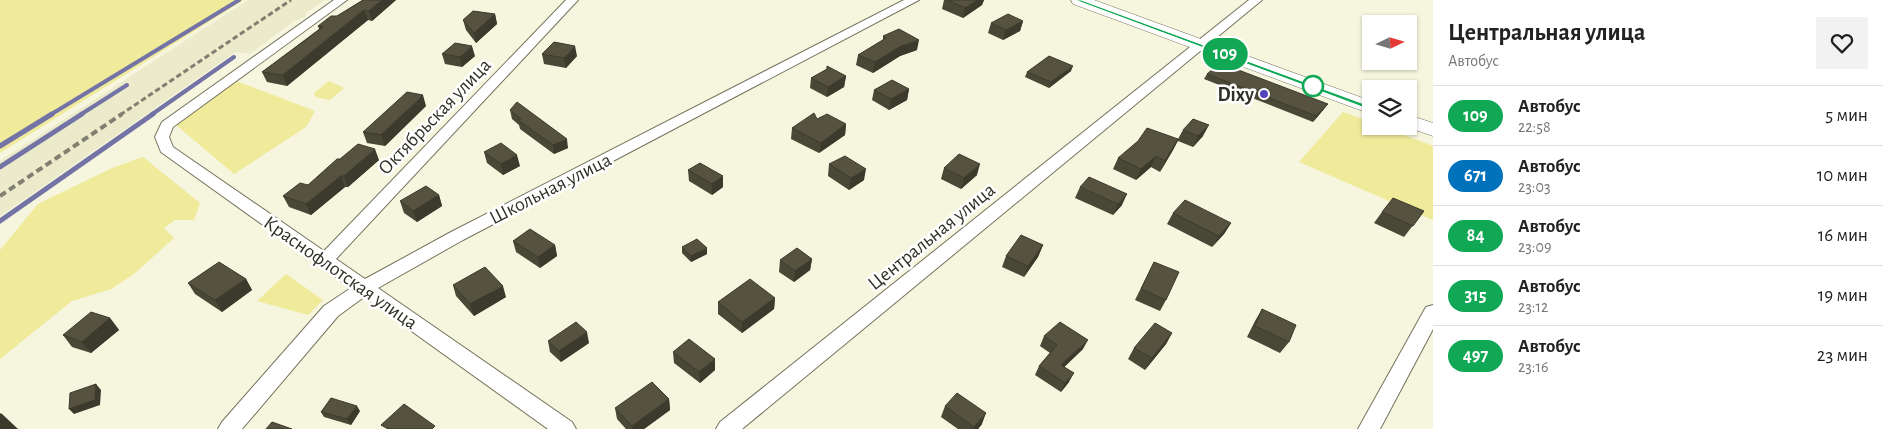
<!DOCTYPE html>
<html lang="ru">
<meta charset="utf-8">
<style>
:root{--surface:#fff;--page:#f2f2f2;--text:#222;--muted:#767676;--line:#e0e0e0}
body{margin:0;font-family:"Alegreya Sans",sans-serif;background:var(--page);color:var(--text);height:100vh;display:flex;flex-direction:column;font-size:19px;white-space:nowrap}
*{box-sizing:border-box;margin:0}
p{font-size:16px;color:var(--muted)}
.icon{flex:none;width:28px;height:28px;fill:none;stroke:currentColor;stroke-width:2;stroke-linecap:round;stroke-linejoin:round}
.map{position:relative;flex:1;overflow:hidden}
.sheet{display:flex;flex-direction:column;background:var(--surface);width:450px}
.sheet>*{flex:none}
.badge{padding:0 10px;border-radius:16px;font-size:18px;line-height:32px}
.needle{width:32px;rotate:85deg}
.fabs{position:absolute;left:1362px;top:15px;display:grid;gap:10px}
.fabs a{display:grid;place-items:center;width:55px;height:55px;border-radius:0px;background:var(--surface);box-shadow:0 1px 4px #0004;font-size:25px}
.map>.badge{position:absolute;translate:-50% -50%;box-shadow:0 0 0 2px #fff}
.round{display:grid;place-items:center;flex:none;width:52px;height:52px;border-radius:0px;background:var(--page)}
.head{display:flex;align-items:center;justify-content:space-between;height:85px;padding:0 15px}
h1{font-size:24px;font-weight:700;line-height:38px}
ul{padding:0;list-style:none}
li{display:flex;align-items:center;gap:15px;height:60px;padding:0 15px;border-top:1px solid var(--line)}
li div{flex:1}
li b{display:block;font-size:19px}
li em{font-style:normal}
li .badge{min-width:55px;font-weight:700;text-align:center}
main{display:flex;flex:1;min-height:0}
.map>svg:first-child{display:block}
.built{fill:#ebeaca}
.green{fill:#f0ea9b}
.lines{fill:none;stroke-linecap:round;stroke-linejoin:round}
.stream-far1{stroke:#7373a6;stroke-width:4}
.stream{stroke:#7373a6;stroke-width:5}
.street-casing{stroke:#75735e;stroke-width:2}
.secondary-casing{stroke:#75735e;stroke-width:1}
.street{fill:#fff;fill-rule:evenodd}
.secondary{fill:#fff;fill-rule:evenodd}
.rail-far1{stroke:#807f70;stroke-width:3;stroke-dasharray:5.5 3;stroke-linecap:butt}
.rail{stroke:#807f70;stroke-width:4;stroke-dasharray:7 4;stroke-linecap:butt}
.wall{fill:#494736}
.shaded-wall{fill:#3c3a2c}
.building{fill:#55533f;stroke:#3c3a2c}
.line{fill:#10a855;stroke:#fff}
.stop-dot{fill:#fff;stroke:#10a855;stroke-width:2.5}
.poi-dot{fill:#5344bc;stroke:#fff;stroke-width:2}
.labels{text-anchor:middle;stroke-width:5;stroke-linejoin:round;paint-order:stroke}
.poi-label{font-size:20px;font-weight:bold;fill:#313027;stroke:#fff;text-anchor:end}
.street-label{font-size:20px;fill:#313027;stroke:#fff}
</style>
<main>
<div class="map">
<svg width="1433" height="429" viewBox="0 0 1433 429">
<rect width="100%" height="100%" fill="#f6f5dd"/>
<!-- built -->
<path class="built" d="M248 0H325L307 12 305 17 294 21 250 54 236 52 231 55 0 216V161Z"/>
<!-- green -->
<path class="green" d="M0 0H244L0 153Z
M236 81 315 111 306 127 234 174 176 125Z
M329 81 344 88 330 100 315 97 314 93Z
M1343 112 1371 122V126H1381L1433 146V220L1299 162Z
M143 157 200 203 194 220H175L164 228 174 238 134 274 111 289 72 301 0 359V250L38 204 112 168Z
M286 274 323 300 308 315 257 301Z"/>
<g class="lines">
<!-- stream-far1 -->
<path class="stream-far1" d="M50 115 239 0
M80 115 127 85
M151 115 234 57"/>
<!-- stream -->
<path class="stream" d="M0 146 52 114
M0 167 82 114
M0 221 153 114"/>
<defs>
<path id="street" d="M334 0H347L173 127 169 137 173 147 324 251 566 0H578L336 259 365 279 451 232 904 0H919L463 240 378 288 572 422 576 429H548L364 297 338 316 242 429H218L222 422 324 306 351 288 161 152 155 137 162 122Z
M1249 0H1262L742 429H716L720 422Z
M1433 305V329L1380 429H1358L1426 307Z"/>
<path id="secondary" d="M1071 0H1094L1371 101V114L1073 4Z
M1409 115 1433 123V136L1404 126H1409Z"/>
</defs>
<!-- street casing -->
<use href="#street" class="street-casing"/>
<!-- secondary casing -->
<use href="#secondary" class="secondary-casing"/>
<!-- street -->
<use href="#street" class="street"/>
<!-- secondary -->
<use href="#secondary" class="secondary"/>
<!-- rail-far1 -->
<path class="rail-far1" d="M120 115 291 0"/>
<!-- rail -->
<path class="rail" d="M0 196 122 114"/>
</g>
<!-- wall -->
<path class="wall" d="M363 0H396L372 21 368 20 287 86 267 82 262 72 319 29 318 26 337 16Z
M944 0H984L982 5 963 18 942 9Z
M495 14 497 24 476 43 466 30 463 20Z
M1023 21 1020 31 1003 40 988 33 991 23Z
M883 36 917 50 900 56 873 73 856 65 858 55 883 40Z
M442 54 475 56 462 67 445 64Z
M542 54 577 56 566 68 544 64Z
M1071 71 1049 88 1025 77 1027 72Z
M1207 74 1324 109 1313 122 1204 79Z
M846 76 844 87 827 97 810 88 811 78Z
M909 89 907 100 889 110 872 100 874 90Z
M426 106 385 146 367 143 363 132Z
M510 110 568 148 554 154 520 129 519 125 512 119Z
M817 119 846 124 845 135 819 153 791 139 792 128Z
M1183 130 1203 136 1193 147 1178 141 1173 150 1160 172 1151 167 1136 180 1113 169 1118 158 1178 139Z
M484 152 520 166 503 175 487 163Z
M340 159 379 160 348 187H345L311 215 289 207 283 196 308 185Z
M829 164 864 180 849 190 828 176Z
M944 168 977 175 961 189 941 179Z
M688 170 723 176V187L712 195 689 181Z
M1080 187 1122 205 1113 215 1075 198Z
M439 195 442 206 417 222 404 213 400 201Z
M1424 211 1404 237 1374 223 1382 212Z
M1173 213 1231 223 1224 234 1212 247 1167 224Z
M513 241 555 245 557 256 540 268 516 252Z
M1043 245 1038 257 1024 277 1002 267 1006 256Z
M682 247 707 254 691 262 682 253Z
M812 259 810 270 794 282 779 272 780 260Z
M1154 262 1166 300 1160 311 1135 300Z
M246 279 252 290 222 312 195 294 188 283Z
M453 285 506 297 474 316 456 296Z
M775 298 774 309 742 333 718 314V302Z
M1262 309 1289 342 1280 353 1247 337 1255 321Z
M110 318 119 330 91 353 72 347 63 335Z
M1172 333 1166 344 1145 370 1128 359 1134 348Z
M1044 336 1083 349 1064 367 1069 382 1061 392 1035 375 1039 366 1050 353 1040 346Z
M548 341 589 343 561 362 550 352Z
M673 352 715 370 700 383 674 363Z
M669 399 670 410 644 429H626L617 419 615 408Z
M945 406 982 424 978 429H958L941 417Z
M360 411 351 425 324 417 321 412Z"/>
<!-- shaded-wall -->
<path class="shaded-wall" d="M382 0H396L372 21 369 11Z
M978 0H984L982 5 963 18 965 8Z
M364 10 368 20 287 86 283 75Z
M495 14 497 24 476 43 474 33Z
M1023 21 1020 31 1003 40 1006 30Z
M919 40 917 50 900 56 873 73 875 62 901 46Z
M472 46 475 56 462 67 460 57Z
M575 46 577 56 566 68 564 58Z
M1073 66 1071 71 1049 88 1051 82Z
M846 76 844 87 827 97 828 87Z
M909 89 907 100 889 110 891 99Z
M423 95 426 106 385 146 381 135Z
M1328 104 1324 109 1313 122 1316 116Z
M846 124 845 135 819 153 821 143Z
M1209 125 1203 136 1193 147 1198 136Z
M567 139 568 148 554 154 553 145Z
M1178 139 1173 150 1160 172 1165 161Z
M375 149 379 160 348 187 344 176Z
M517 155 520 166 503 175 501 164Z
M1156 156 1151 167 1136 180 1141 169Z
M980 164 977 175 961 189 964 178Z
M866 169 864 180 849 190 851 178Z
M341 176 345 187 311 215 306 204Z
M723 176V187L712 195V184Z
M1127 194 1122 205 1113 215 1118 204Z
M439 195 442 206 417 222 413 211Z
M1231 223 1224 234 1212 247 1219 236Z
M555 245 557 256 540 268 538 257Z
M1043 245 1038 257 1024 277 1028 266Z
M707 248V254L691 262V256Z
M812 259 810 270 794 282 795 271Z
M246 279 252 290 222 312 215 300Z
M503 286 506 297 474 316 470 304Z
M775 298 774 309 742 333V322Z
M110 318 119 330 91 353 82 342Z
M587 332 589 343 561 362 559 351Z
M1172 333 1166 344 1145 370 1152 358Z
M1088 340 1083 349 1057 374 1061 365Z
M715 359V370L700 383 699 372Z
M1074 373 1069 382 1061 392 1065 383Z
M96 384 101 390 100 405 74 414 69 409Z
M669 399 670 410 644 429H632V426Z
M357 406 360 411 351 425 347 419Z
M1 413 18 429H0V414Z
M986 413 982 424 978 429H973L974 427Z"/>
<!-- building -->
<path class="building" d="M363 0H382L369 11 364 10 283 75 262 72 323 27 318 26 331 16H337Z
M947 0H978L965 8Z
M473 11 495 14 474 33 463 20Z
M1008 14 1023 21 1006 30 991 23Z
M899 29 919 40 901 46 875 62 858 55 886 38 883 36Z
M554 42 575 46 564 58 542 54Z
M455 43 472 46 460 57 442 54Z
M1049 56 1073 66 1051 82 1027 72Z
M1220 63 1328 104 1316 116 1207 74Z
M827 66 846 76 828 87 811 78 827 69Z
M892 80 909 89 891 99 874 90Z
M407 92 423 95 381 135 363 132Z
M517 102 567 139 553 145 518 120 521 119 510 110Z
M814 113 817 119 827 114 846 124 821 143 792 128Z
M1193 119 1209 125 1198 136 1183 130Z
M1147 128 1178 139 1165 161 1156 156 1141 169 1118 158 1138 141Z
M501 143 517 155 501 164 484 152Z
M358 144 375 149 344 176H341L306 204 283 196 300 183 308 185 337 159H340Z
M959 154 980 164 964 178 944 168Z
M845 156 866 169 851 178 829 164Z
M700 163 723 176 712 184 688 170Z
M1089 177 1127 194 1118 204 1080 187Z
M426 186 439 195 413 211 400 201Z
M1393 198 1424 211 1413 226 1382 212Z
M1185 200 1231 223 1219 236 1173 213Z
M530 229 555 245 538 257 513 241Z
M1021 235 1043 245 1028 266 1006 256Z
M697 239 707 248 691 256 682 247Z
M797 248 812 259 795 271 780 260Z
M219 262 246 279 215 300 188 283Z
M1154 262 1179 272 1166 300 1141 289Z
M485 267 503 286 470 304 453 285Z
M750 279 775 298 742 322 718 302Z
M1262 309 1296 325 1289 342 1255 326Z
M91 312 110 318 82 342 63 335Z
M576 322 587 332 559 351 548 341Z
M1060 322 1088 340 1061 365 1074 373 1065 383 1039 366 1057 345 1044 336Z
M1155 323 1172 333 1152 358 1134 348Z
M689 339 715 359 699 372 673 352Z
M652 382 669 399 632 426 615 408Z
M96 384 95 400 69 409 70 393Z
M957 393 986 413 974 427 945 406Z
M331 398 357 406 347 419 321 412Z
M404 404 435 426 432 429H388L381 425Z
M272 422 292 429H266Z"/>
<!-- line -->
<path class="line" d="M1075 0H1081L1375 108 1368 109Z"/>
<!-- markers -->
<circle class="stop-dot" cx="1313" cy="86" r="10"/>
<circle class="poi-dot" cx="1264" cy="94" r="5"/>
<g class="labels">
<!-- poi labels -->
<g class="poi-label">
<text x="1254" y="101">Dixy</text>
</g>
<!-- street labels -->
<g class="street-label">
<text transform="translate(434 116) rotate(-46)" y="7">Октябрьская улица</text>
<text transform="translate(550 188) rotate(-27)" y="7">Школьная улица</text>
<text transform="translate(931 236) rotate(-39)" y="7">Центральная улица</text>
<text transform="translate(341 272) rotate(35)" y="7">Краснофлотская улица</text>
</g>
</g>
</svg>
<div class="fabs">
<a><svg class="needle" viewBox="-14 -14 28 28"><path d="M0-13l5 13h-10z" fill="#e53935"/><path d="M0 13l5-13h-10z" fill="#767676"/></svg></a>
<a><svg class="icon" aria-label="layers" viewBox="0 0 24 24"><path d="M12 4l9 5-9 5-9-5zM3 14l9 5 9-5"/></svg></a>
</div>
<b class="badge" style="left:1225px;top:54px;background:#10a855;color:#fff">109</b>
</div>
<section class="sheet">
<div class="head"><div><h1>Центральная улица</h1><p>Автобус</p></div><a class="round"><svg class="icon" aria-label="heart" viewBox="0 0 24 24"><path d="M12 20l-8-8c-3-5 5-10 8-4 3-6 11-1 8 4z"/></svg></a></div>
<ul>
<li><span class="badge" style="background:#10a855;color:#fff">109</span><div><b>Автобус</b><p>22:58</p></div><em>5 мин</em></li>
<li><span class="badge" style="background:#0072bc;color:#fff">671</span><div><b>Автобус</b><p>23:03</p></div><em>10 мин</em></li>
<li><span class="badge" style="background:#10a855;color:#fff">84</span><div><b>Автобус</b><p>23:09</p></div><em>16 мин</em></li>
<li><span class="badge" style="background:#10a855;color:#fff">315</span><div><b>Автобус</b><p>23:12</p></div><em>19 мин</em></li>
<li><span class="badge" style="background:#10a855;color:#fff">497</span><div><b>Автобус</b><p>23:16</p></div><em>23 мин</em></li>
</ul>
</section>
</main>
